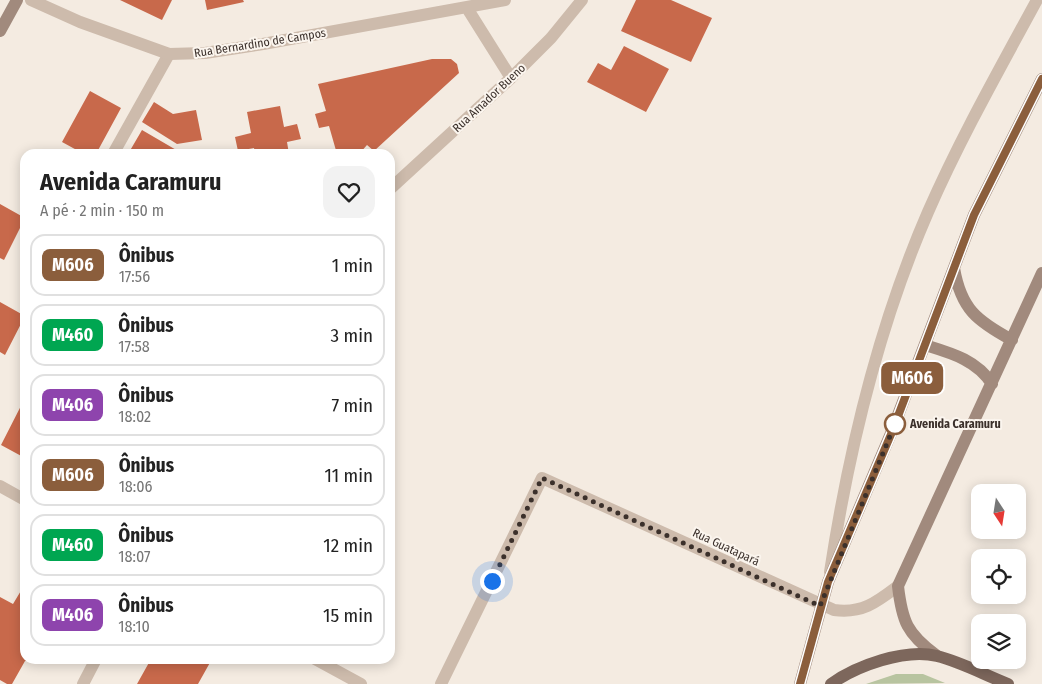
<!DOCTYPE html>
<html lang="pt">
<meta charset="utf-8">
<style>
:root{--surface:#fff;--page:#f2f2f2;--text:#222;--muted:#767676;--line:#e0e0e0}
body{margin:0;font-family:"Fira Sans Condensed",sans-serif;background:var(--page);color:var(--text);height:100vh;display:flex;flex-direction:column;font-size:19px;white-space:nowrap}
*{box-sizing:border-box;margin:0}
p{font-size:16px;color:var(--muted)}
.icon{flex:none;width:28px;height:28px;fill:none;stroke:currentColor;stroke-width:2;stroke-linecap:round;stroke-linejoin:round}
.map{position:relative;flex:1;overflow:hidden}
.drawer{position:absolute;left:20px;top:149px;width:375px;height:515px;display:flex;flex-direction:column;background:var(--surface);border-radius:15px;box-shadow:0 2px 12px #0003}
.drawer>*{flex:none}
.badge{padding:0 10px;border-radius:8px;font-size:18px;line-height:32px}
.needle{width:32px;rotate:168deg}
.fabs{position:absolute;left:971px;top:484px;display:grid;gap:10px}
.fabs a{display:grid;place-items:center;width:55px;height:55px;border-radius:10px;background:var(--surface);box-shadow:0 2px 12px #0003;font-size:25px}
.you{position:absolute;width:25px;height:25px;margin:-12px;border:4px solid #fff;border-radius:50%;background:#1a73e8;box-shadow:0 0 0 8px #1a73e833}
.map>.badge{position:absolute;translate:-50% -50%;box-shadow:0 0 0 2px #fff}
.round{display:grid;place-items:center;flex:none;width:52px;height:52px;border-radius:15px;background:var(--page)}
.overview{display:flex;align-items:center;justify-content:space-between;height:85px;padding:0 20px}
h1{font-size:24px;font-weight:700;line-height:38px}
ul{padding:0;list-style:none}
li{display:flex;align-items:center;gap:15px;height:62px;margin:0 10px 8px;padding:0 10px;border:2px solid var(--line);border-radius:15px}
li div{flex:1}
li b{display:block;font-size:19px}
li em{font-style:normal}
li .badge{min-width:55px;font-weight:700;text-align:center}
.map>svg:first-child{display:block}
.green{fill:#b8c4a0}
.building{fill:#c8694b}
.lines{fill:none;stroke-linecap:round;stroke-linejoin:round}
.service{stroke:#cdbbac;stroke-width:12}
.minor{stroke:#cdbbac;stroke-width:12}
.secondary{stroke:#a18a7d;stroke-width:12}
.primary{stroke:#7d675c;stroke-width:12}
.line-casing{stroke:#fff;stroke-width:11}
.line{stroke:#8b5e3c;stroke-width:8}
.walk{stroke:#3b302b;stroke-width:5;stroke-dasharray:0 9}
.stop-dot{fill:#fff;stroke:#8b5e3c;stroke-width:2.5}
.labels{text-anchor:middle;stroke-width:4;stroke-linejoin:round;paint-order:stroke}
.street-label{font-size:12px;fill:#3b302b;stroke:#fbf5ee}
.stop-label{font-size:12px;font-weight:bold;fill:#3b302b;stroke:#fbf5ee;text-anchor:start}
</style>
<div class="map">
<svg width="1042" height="684" viewBox="0 0 1042 684">
<rect width="100%" height="100%" fill="#f4ebe1"/>
<!-- green -->
<path class="green" d="M896 674H923L945 683 866 684Z"/>
<!-- building -->
<path class="building" d="M120 0H172L162 20Z
M205 0H243L244 2 207 10Z
M636 0H671L712 18 691 62 621 31Z
M624 46 669 69 646 112 587 82 598 63 611 70Z
M432 59H451L457 64 459 73 374 151 367 145 360 153 337 154 329 126 319 128 315 114 326 111 318 84Z
M90 91 121 108 96 154H84L62 142Z
M154 102 173 114 196 110 202 140 177 144 142 122Z
M280 106 284 127 297 124 301 139 287 142 289 154H255L254 148 238 151 235 137 251 133 247 112Z
M142 130 178 151 177 154H128Z
M0 204 25 218 4 260 0 258Z
M0 302 25 316 5 355 0 352Z
M25 398V458L1 445Z
M25 584V659L31 660 25 661 12 684H7L0 680V597L13 604Z
M151 659H212L198 684H137Z"/>
<g class="lines">
<!-- service -->
<path class="service" d="M113 154 169 54"/>
<!-- minor -->
<path class="minor" d="M31 0 80 22 169 54 205 53 263 44 505 0
M467 8 511 78
M390 189 511 78 551 38 582 0
M0 486 25 500
M830 572C849 448 878 327 928 212 960 139 999 70 1037 0
M315 659 361 684
M83 684 96 659
M441 684 542 478 834 610C862 614 877 602 898 586"/>
<!-- secondary -->
<path class="secondary" d="M0 31 17 0
M954 268C961 309 977 321 1012 340
M925 345C951 353 977 360 992 384
M936 655C907 634 902 621 898 586L1042 273
M800 684 828 582 892 431 974 215 1042 79"/>
<!-- primary -->
<path class="primary" d="M831 684C856 666 905 648 937 656 961 662 985 675 1008 684"/>
</g>
<g class="lines">
<defs>
<path id="line" d="M800 684 828 582 892 432 974 215 1042 79"/>
</defs>
<!-- line casing -->
<use href="#line" class="line-casing"/>
<!-- line -->
<use href="#line" class="line"/>
<!-- walk -->
<path class="walk" d="M492 581 542 478 820 606 895 424"/>
</g>
<!-- markers -->
<circle class="stop-dot" cx="895" cy="424" r="10"/>
<g class="labels">
<!-- street labels -->
<g class="street-label">
<text transform="translate(260 43) rotate(-9)" y="4">Rua Bernardino de Campos</text>
<text transform="translate(489 98) rotate(-43)" y="4">Rua Amador Bueno</text>
<text transform="translate(726 547) rotate(25)" y="4">Rua Guatapará</text>
</g>
<!-- stop labels -->
<g class="stop-label">
<text x="910" y="428">Avenida Caramuru</text>
</g>
</g>
</svg>
<div class="fabs">
<a><svg class="needle" viewBox="-14 -14 28 28"><path d="M0-13l5 13h-10z" fill="#e53935"/><path d="M0 13l5-13h-10z" fill="#767676"/></svg></a>
<a><svg class="icon" aria-label="locate" viewBox="0 0 24 24"><circle cx="12" cy="12" r="6"/><path d="M12 2v4M12 18v4M2 12h4M18 12h4"/></svg></a>
<a><svg class="icon" aria-label="layers" viewBox="0 0 24 24"><path d="M12 4l9 5-9 5-9-5zM3 14l9 5 9-5"/></svg></a>
</div>
<div class="you" style="left:492px;top:581px"></div>
<b class="badge" style="left:912px;top:378px;background:#8b5e3c;color:#fff">M606</b>
<section class="drawer">
<div class="overview"><div><h1>Avenida Caramuru</h1><p>A pé · 2 min · 150 m</p></div><a class="round"><svg class="icon" aria-label="heart" viewBox="0 0 24 24"><path d="M12 20l-8-8c-3-5 5-10 8-4 3-6 11-1 8 4z"/></svg></a></div>
<ul>
<li><span class="badge" style="background:#8b5e3c;color:#fff">M606</span><div><b>Ônibus</b><p>17:56</p></div><em>1 min</em></li>
<li><span class="badge" style="background:#00a651;color:#fff">M460</span><div><b>Ônibus</b><p>17:58</p></div><em>3 min</em></li>
<li><span class="badge" style="background:#8e44ad;color:#fff">M406</span><div><b>Ônibus</b><p>18:02</p></div><em>7 min</em></li>
<li><span class="badge" style="background:#8b5e3c;color:#fff">M606</span><div><b>Ônibus</b><p>18:06</p></div><em>11 min</em></li>
<li><span class="badge" style="background:#00a651;color:#fff">M460</span><div><b>Ônibus</b><p>18:07</p></div><em>12 min</em></li>
<li><span class="badge" style="background:#8e44ad;color:#fff">M406</span><div><b>Ônibus</b><p>18:10</p></div><em>15 min</em></li>
</ul>
</section>
</div>
